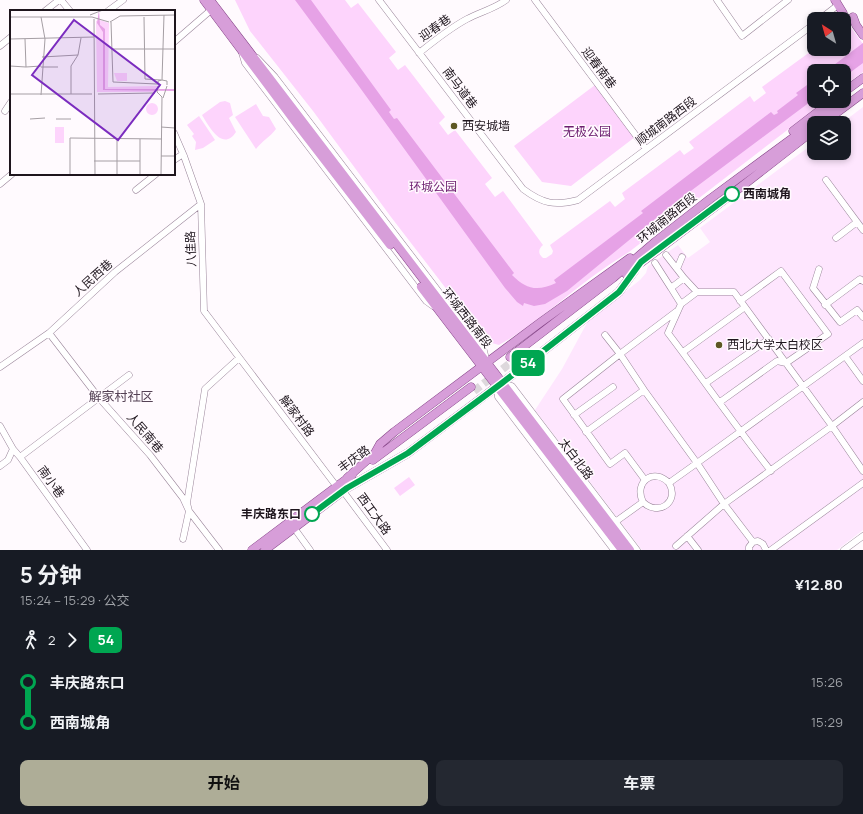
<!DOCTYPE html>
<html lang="zh">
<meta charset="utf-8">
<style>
:root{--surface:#171b24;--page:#242831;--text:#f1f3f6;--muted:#9ea1a6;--accent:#aead97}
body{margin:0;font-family:Manrope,"Noto Sans SC",sans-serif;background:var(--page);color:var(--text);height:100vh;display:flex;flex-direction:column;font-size:15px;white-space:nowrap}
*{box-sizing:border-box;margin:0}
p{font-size:13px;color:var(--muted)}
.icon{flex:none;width:22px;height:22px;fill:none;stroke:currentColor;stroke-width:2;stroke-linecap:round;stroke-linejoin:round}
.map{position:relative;height:550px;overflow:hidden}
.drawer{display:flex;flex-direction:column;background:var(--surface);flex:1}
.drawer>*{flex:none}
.badge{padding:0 8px;border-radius:6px;font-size:14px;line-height:26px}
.needle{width:26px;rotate:323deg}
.buttons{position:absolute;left:807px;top:12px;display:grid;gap:8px}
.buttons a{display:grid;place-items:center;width:44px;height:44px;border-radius:8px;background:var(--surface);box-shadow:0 2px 6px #0003;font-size:20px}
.map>.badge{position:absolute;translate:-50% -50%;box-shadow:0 0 0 2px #fff}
.legs{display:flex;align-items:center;gap:6px;height:44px;padding:0 20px;font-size:13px}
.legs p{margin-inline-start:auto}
.summary{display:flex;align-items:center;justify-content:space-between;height:68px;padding:0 20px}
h1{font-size:22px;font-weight:700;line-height:30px}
.cta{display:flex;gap:8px;margin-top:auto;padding:8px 20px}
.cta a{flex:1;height:46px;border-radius:8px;background:var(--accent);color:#111;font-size:16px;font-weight:700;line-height:46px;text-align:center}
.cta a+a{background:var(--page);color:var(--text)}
ul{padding:0 20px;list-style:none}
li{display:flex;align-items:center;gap:14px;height:40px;font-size:15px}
li i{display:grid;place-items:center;width:6px;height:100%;margin:0 5px;background:currentColor}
li i::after{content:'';width:10px;height:10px;margin:-5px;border:3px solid;border-radius:50%;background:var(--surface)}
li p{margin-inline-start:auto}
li:first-child i{background:linear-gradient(#0000 50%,currentColor 0)}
li:last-child i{background:linear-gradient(currentColor 50%,#0000 0)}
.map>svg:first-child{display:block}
.built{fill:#fee6fe}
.green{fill:#fdd4fc}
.water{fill:#e6a2e6}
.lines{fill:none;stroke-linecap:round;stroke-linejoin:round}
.major-tunnel{stroke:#ddd8dc;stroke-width:8;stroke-dasharray:8 4;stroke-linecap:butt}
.minor-casing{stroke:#998499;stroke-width:7}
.major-casing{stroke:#854487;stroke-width:9}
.minor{stroke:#fff;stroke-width:6}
.major{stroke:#d79ed9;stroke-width:8}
.line-1-casing{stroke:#fff;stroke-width:9}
.line-1{stroke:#00a651;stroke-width:6}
.poi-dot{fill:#5d5723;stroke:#fffafe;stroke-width:1.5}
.stop-1-dot{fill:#fff;stroke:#00a651;stroke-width:2}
.labels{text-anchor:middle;stroke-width:3;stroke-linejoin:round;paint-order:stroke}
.street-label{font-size:12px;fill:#1e151d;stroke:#fffafe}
.poi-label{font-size:12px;fill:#1e151d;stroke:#fffafe;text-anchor:start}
.park-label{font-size:12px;fill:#6c1d6f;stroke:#fffafe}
.stop-label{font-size:12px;font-weight:bold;fill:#1e151d;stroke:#fffafe;text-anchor:start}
.neighbourhood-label{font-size:13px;fill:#554255;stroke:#fffafe}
.inset-road{fill:none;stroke:#a59ea4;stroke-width:1}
.view{fill:#7b2cbf;fill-opacity:0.15;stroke:#7b2cbf;stroke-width:2}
.inset-edge{fill:none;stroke:#1e151d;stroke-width:2}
</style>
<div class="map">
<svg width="863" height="550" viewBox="0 0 863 550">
<rect width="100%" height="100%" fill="#fffafe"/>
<!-- built -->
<path class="built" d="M863 107V530L837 550H642L535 410 562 369 588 321 640 280 646 273 648 266 678 245 688 258 710 242 700 228 814 143V153H844V123H842Z"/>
<!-- green -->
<path class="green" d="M235 0H345L351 8 358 3 396 52 389 58 398 70 405 65 445 117 439 123 448 135 455 130 492 178 485 184 495 197 503 191 543 245C538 249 538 254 543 258H546L552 254 553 251 550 245 610 201 615 207 625 199 622 193 680 150 684 155 694 148 689 142 750 96 754 102 766 93 762 87 814 49 818 54 824 49H844V24L847 22 863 44V72L844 86V71H814V101H825L629 252C620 258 611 263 603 269 568 293 537 324 499 345L492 343 481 334 391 217 313 111 250 31Z
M595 85 635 137 571 186 542 182 514 146Z
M225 101 230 103 233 115 229 118 236 132C223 152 209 127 202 115L220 102Z
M256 104 263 116 269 117 276 129C270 137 262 141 256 149L235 117Z
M199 116 215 140 203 148 195 150 196 142 192 136 194 134 187 125Z
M409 477 415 485 400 496 394 488Z"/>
<!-- water -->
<path class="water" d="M295 0H311L391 110 389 112 394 119 397 118 514 273 512 275C526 289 537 292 556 283L554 280 643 213 641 211 771 112 774 115 778 113 777 111 798 95 796 93 814 80V99L672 205 567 291 545 304 534 306 524 303 523 306 517 302 505 288 358 85Z
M863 43V63L844 77V71H826Z"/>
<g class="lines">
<!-- major-tunnel -->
<path class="major-tunnel" d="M843 13 849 20
M474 391 513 361"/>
<defs>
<path id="minor" d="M61 0 70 11
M379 0 523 189C543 204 555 206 578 200L814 24
M535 0 646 149
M717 0 742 36 788 0
M45 11 59 0
M108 11 123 0
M820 19 838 5
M174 42 211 10
M0 46 11 37
M242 53 245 63 426 301 433 306
M419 53C434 41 450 28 467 19 480 12 494 9 506 0
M257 58 275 77 484 351 486 359
M5 111 11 102
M174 133 184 156 201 204 204 311 337 487
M174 160 183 154
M826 180 863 230
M0 184 12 174
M136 190 156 174
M836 238 857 222
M666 255 684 278
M655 263 671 288 684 278 697 292 681 304 671 288
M677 269 682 257
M819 269 813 288 840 322 857 310 863 317
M681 304 668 333C703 379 735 426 771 471
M825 305 860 279 863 281
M677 311 620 354 644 390 697 463 863 343
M49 333 99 398 150 455 183 498 189 511 219 550
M605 335 620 354 563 399 610 464 625 453 645 480
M683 352 745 307
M845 356 863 381
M0 367 49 333 115 272 201 204
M502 383 512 386 637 550
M706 383 769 339
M497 387 498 397 614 550
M720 402 777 361 786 363 828 334 781 271 740 301
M863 402 832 426 863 471
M574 415 613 387
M0 426 13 449 20 457 87 550
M586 432 644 390
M20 457 129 375
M0 466 8 460 13 449
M343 491 387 550
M643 502C658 517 680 502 669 483
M611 525 643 502C633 482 654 467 669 483L697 463 724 504 832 426 734 292H697
M297 532 310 550
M687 536 698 550
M183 539 189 511 187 503 205 389 239 358
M676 546 724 504 753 542
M749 550V547L753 542 758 541 763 544 766 550
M771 550 863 483
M844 550 863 536"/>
<path id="major" d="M204 0 296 123 390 245
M210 0 630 550
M835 0 843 13
M853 17 856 25 863 35
M844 92 863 78
M823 123 863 93
M793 131 832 101
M626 274 732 194 814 130
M421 287 622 550
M510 357 613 278 655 242 710 199 843 101
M373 460 471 387
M347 478 375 453 380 444 394 432 541 322 630 258
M347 488 408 453 511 376 619 292 635 270
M252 550 352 475
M265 550 351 485"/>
</defs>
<!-- minor casing -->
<use href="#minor" class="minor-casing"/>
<!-- major casing -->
<use href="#major" class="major-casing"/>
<!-- minor -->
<use href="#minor" class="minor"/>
<!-- major -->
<use href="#major" class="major"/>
</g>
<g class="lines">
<defs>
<path id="line-1" d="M312 514 347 488 408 453 502 383 619 292 641 262 732 194"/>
</defs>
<!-- line-1 casing -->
<use href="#line-1" class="line-1-casing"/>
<!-- line-1 -->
<use href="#line-1" class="line-1"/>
</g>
<!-- markers -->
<g class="poi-dot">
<circle cx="454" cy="126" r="4"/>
<circle cx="719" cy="345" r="4"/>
</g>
<g class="stop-1-dot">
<circle cx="732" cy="194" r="7"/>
<circle cx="312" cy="514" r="7"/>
</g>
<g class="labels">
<!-- street labels -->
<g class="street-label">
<text transform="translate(435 28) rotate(-36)" y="4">迎春巷</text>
<text transform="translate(599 68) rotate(53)" y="4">迎春南巷</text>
<text transform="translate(460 88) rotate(53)" y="4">南马道巷</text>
<text transform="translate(666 121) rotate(-37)" y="4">顺城南路西段</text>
<text transform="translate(667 218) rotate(-39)" y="4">环城南路西段</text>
<text transform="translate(191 249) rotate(-92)" y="4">八佳路</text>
<text transform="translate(93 278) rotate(-42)" y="4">人民西巷</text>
<text transform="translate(467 318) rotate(52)" y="4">环城西路南段</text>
<text transform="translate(297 416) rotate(53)" y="4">解家村路</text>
<text transform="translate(145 433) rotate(49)" y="4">人民南巷</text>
<text transform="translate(354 459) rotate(-36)" y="4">丰庆路</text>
<text transform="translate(576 459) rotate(53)" y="4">太白北路</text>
<text transform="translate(51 482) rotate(54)" y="4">南小巷</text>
<text transform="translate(374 514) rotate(54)" y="4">西工大路</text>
</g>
<!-- poi labels -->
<g class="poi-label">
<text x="462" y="130">西安城墙</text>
<text x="727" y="349">西北大学太白校区</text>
</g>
<!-- park labels -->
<g class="park-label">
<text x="587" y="136">无极公园</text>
<text x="433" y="191">环城公园</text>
</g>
<!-- stop labels -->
<g class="stop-label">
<text x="743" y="198">西南城角</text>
<text x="301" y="518" text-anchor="end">丰庆路东口</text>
</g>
<!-- neighbourhood labels -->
<g class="neighbourhood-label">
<text x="121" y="401">解家村社区</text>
</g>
</g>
<!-- overview -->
<g transform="translate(10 10)">
<rect width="165" height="165" fill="#fffafe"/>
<path d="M90 10 99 13 98 77 147 76 146 82H87L86 11ZM104 63H117V71H107ZM136 99a6 6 0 1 1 12 0a6 6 0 1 1-12 0ZM45 117H54V133H45Z" fill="#fdd4fc"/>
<path d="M89 0 90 15 95 19V79H165V81L93 80V22L87 13Z" fill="#e6a2e6"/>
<path class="inset-road" d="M80 5 93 0M0 7H82L99 12M134 7 135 69 151 70M84 9 85 165M100 12 110 6 165 5M101 12 103 72 147 74M0 29 84 27M101 39H165M32 47 68 45M0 56 16 57 15 29M16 57 31 56M31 57H48M152 70 154 5M148 75V71L152 70 157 71V75M148 76 147 82 152 87 151 165M0 84H82M61 84V56L68 45 71 28M88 84 145 83M31 85 35 29 31 7M153 88 157 76M20 109 35 108M46 109H61M151 117 165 118M151 146H165M84 151H130M60 165V128L152 129M107 165V128M130 165V129"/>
<path class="view" d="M64 10 150 75 108 130 22 65Z"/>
<rect width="165" height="165" class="inset-edge"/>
</g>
</svg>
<div class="buttons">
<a><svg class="needle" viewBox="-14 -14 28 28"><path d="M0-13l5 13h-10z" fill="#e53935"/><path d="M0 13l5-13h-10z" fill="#9ea1a6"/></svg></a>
<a><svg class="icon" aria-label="locate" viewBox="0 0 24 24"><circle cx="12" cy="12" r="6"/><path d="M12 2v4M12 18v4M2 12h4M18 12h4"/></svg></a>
<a><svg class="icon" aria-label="layers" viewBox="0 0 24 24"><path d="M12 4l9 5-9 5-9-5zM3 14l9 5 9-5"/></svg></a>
</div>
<b class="badge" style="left:528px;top:363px;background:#00a651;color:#fff">54</b>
</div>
<section class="drawer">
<div class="summary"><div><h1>5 分钟</h1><p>15:24 – 15:29 · 公交</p></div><b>¥12.80</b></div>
<div class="legs"><svg class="icon" aria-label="walk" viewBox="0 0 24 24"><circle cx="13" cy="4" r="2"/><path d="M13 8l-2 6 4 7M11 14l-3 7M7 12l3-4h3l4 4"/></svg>2<svg class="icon" aria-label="forward" viewBox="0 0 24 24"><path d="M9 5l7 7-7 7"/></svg><b class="badge" style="background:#00a651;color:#fff">54</b></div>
<ul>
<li><i style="color:#00a651"></i><b>丰庆路东口</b><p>15:26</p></li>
<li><i style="color:#00a651"></i><b>西南城角</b><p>15:29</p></li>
</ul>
<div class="cta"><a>开始</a><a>车票</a></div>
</section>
